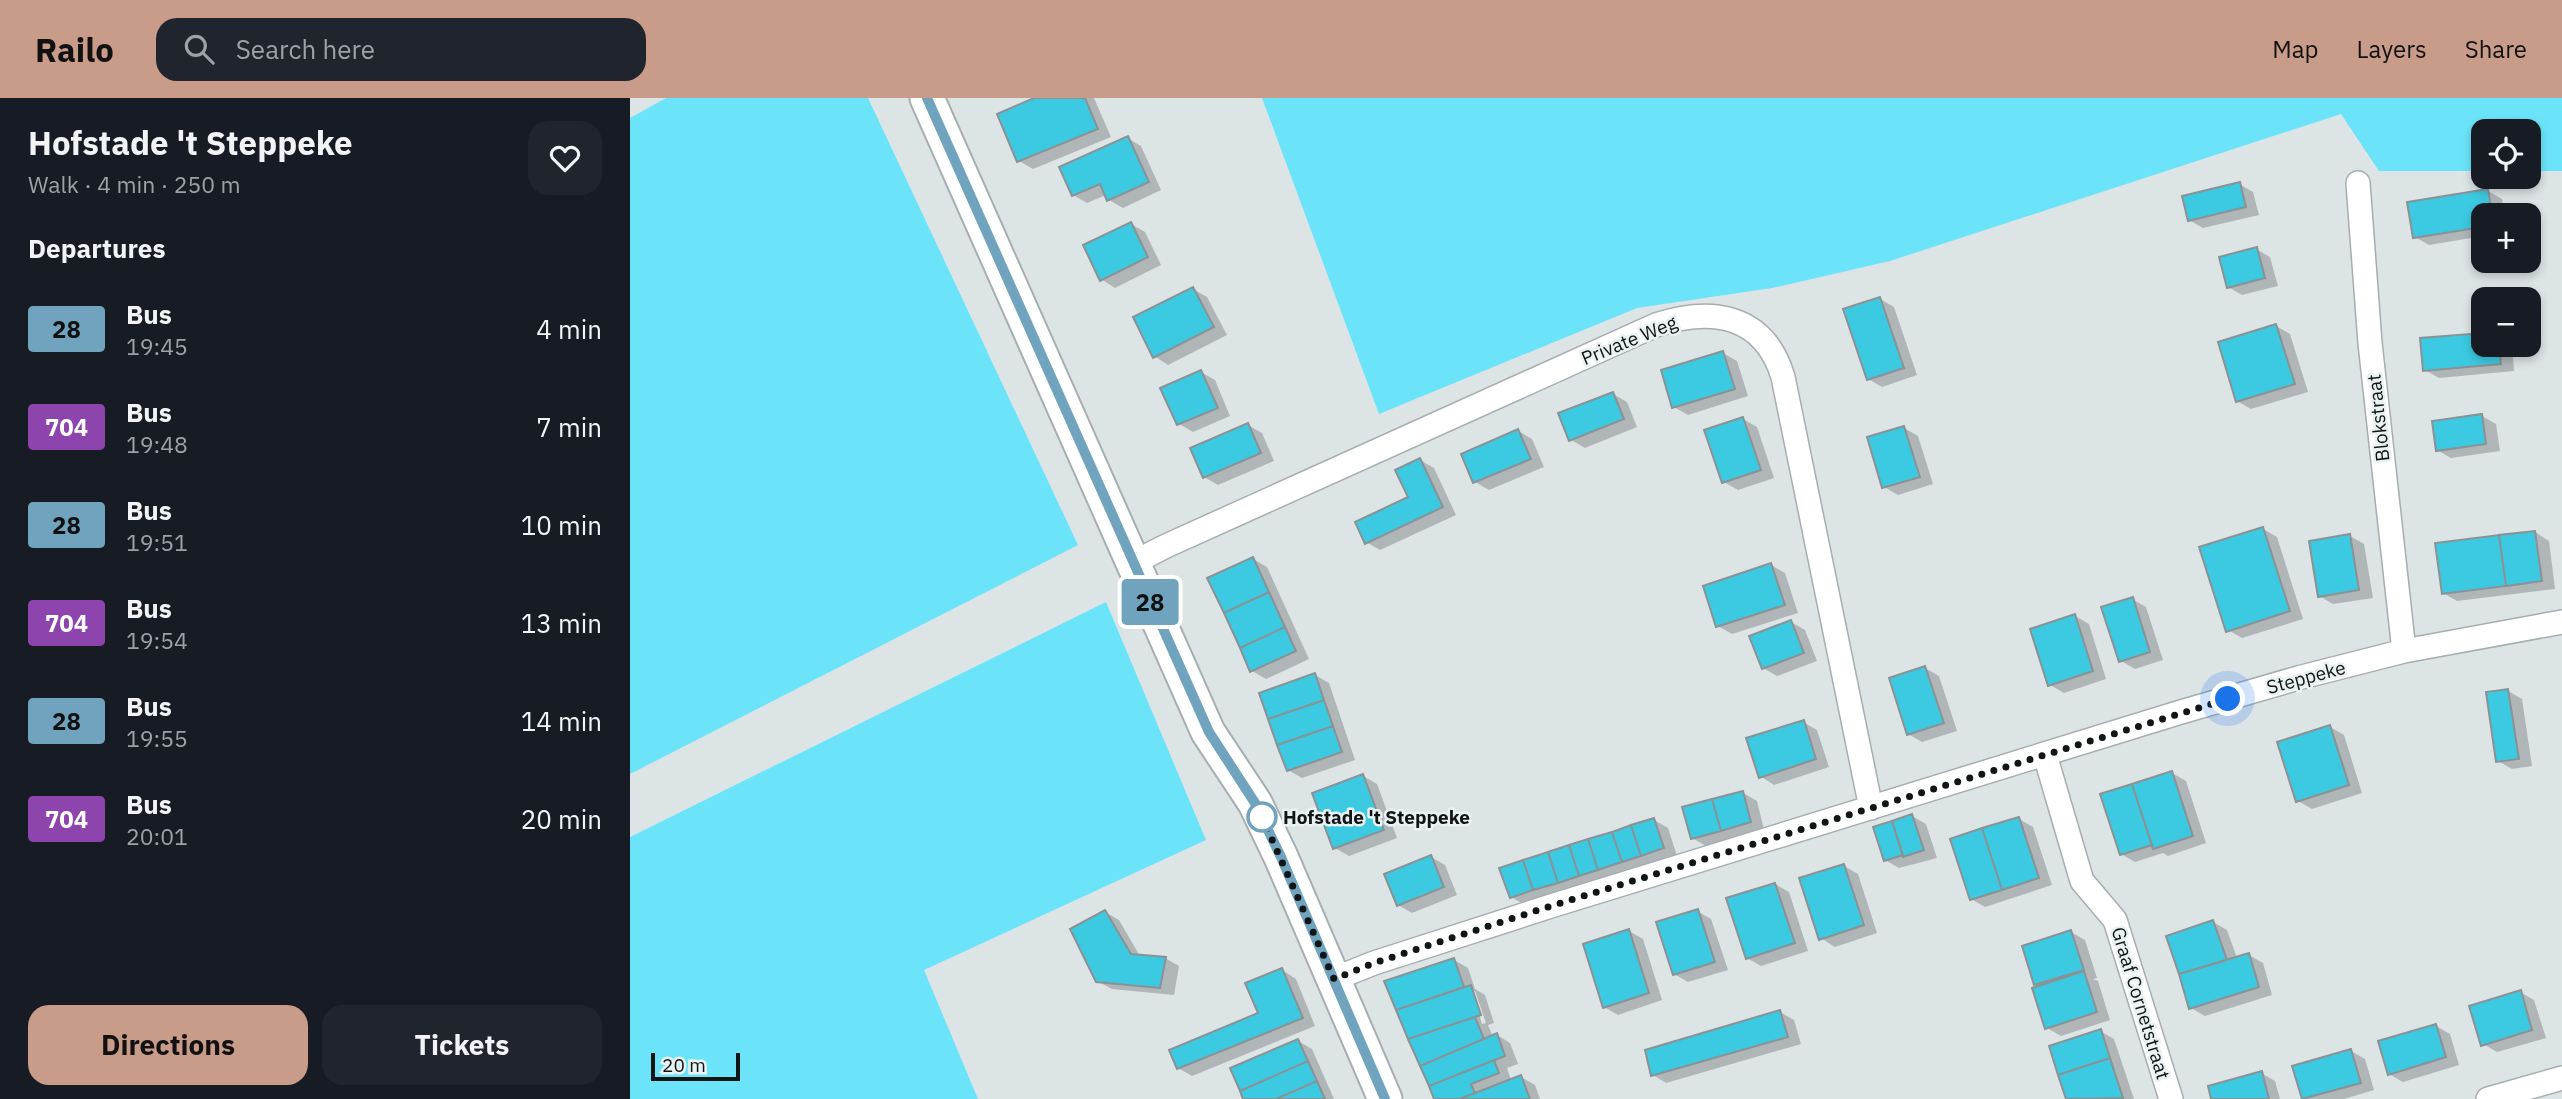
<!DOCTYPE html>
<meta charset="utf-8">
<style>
:root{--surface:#171b24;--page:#20242c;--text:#f1f3f6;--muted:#9ea1a6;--accent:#c89c89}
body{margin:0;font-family:"IBM Plex Sans",sans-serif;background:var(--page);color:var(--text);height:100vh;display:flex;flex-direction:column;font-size:26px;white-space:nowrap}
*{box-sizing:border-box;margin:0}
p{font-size:23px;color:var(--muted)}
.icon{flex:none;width:38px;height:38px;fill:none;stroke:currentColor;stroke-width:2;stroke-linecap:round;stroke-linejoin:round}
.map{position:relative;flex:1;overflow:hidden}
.panel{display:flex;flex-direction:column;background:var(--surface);width:630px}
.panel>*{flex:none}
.badge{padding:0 14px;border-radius:5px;font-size:24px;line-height:46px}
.tools{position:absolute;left:1841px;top:21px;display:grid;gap:14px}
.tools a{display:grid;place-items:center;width:70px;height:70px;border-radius:14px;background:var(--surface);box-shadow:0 4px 10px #0003;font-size:35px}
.scale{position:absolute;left:21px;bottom:18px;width:89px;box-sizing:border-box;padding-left:7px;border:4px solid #121516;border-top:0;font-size:19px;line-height:24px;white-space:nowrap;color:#121516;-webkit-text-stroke:5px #e9f2f3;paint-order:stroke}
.you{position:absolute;width:35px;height:35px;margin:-18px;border:5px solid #fff;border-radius:50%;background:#1a73e8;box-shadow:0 0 0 10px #1a73e833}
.map>.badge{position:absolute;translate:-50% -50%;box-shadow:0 0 0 4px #fff}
h2{padding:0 28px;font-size:26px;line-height:63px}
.round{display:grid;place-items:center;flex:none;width:74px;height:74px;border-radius:21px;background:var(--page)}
.headline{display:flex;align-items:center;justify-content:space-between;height:119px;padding:0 28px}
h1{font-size:33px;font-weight:800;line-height:52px}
.cta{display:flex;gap:14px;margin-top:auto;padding:14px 28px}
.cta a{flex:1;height:80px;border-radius:21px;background:var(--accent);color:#111;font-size:28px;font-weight:800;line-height:80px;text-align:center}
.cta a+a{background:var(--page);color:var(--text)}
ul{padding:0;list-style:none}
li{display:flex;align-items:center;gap:21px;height:98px;padding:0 28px}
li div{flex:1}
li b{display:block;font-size:26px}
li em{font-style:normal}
li .badge{min-width:77px;font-weight:700;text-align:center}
header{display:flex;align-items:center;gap:42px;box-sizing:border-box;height:98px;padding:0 35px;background:var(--accent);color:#111}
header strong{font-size:33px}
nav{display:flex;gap:38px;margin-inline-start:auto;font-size:24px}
.search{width:490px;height:63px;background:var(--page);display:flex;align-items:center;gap:18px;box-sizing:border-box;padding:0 24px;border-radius:21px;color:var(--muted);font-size:26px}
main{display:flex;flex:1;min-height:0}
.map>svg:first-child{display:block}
.green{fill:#6be4f9}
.shadow{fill:#0003;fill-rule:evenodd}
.building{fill:#3bcae1;stroke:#8a9294;stroke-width:2}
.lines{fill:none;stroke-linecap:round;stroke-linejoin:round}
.minor-casing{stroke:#a6aeb0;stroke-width:26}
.secondary-casing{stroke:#a6aeb0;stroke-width:37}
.minor{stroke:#fff;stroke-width:23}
.secondary{stroke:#fff;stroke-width:33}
.line-casing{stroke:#fff;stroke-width:16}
.line{stroke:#70a3bd;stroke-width:10}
.walk{stroke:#121516;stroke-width:7;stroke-dasharray:0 12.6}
.stop-dot{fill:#fff;stroke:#70a3bd;stroke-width:3.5}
.labels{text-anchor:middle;stroke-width:5;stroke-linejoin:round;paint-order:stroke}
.street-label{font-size:19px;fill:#121516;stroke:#e9f2f3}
.stop-label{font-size:19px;font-weight:bold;fill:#121516;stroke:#e9f2f3;text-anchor:start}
</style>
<header>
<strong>Railo</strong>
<div class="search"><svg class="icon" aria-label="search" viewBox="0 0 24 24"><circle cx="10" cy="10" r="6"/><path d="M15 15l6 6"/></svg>Search here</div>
<nav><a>Map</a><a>Layers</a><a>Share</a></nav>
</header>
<main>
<section class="panel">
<div class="headline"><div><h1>Hofstade 't Steppeke</h1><p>Walk · 4 min · 250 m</p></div><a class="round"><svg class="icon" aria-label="heart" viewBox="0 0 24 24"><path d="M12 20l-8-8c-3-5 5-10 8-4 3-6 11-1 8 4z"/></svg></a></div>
<h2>Departures</h2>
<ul>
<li><span class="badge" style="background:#70a3bd;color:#111">28</span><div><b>Bus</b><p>19:45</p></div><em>4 min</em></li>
<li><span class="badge" style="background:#8e44ad;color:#fff">704</span><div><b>Bus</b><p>19:48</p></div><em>7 min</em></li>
<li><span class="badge" style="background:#70a3bd;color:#111">28</span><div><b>Bus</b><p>19:51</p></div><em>10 min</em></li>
<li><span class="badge" style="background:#8e44ad;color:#fff">704</span><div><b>Bus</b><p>19:54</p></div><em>13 min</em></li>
<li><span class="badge" style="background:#70a3bd;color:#111">28</span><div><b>Bus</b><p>19:55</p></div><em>14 min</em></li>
<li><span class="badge" style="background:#8e44ad;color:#fff">704</span><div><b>Bus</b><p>20:01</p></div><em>20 min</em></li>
</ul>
<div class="cta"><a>Directions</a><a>Tickets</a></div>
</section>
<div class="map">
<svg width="1932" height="1001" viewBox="0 0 1932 1001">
<rect width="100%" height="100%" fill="#dce4e6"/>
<!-- green -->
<path class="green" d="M36 0H238L448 447 0 676V20Z
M632 0H1932V73H1899V33H1853V73H1749L1711 16 1260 163 1142 190 1007 210 749 316Z
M476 504 576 742 294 872 348 1001H0V739Z"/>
<!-- shadow -->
<path class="shadow" d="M409 0H464L481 39 403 71 389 63Z
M497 40 511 48 531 92 493 110 479 102 476 97 457 105 443 97Z
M1609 86 1623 94 1629 117 1573 130 1559 122Z
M1858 93 1872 101 1874 117H1853V138L1799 147 1785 139Z
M501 126 515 134 531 167 485 190 471 181Z
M1626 151 1640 159 1648 188 1612 197 1598 189Z
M563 191 577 199 597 237 538 267 524 258Z
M1250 201 1264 209 1287 277 1252 289 1238 281Z
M1646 228 1660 236 1678 294 1621 311 1607 303Z
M1853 236V247H1882L1884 273 1809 280 1795 272 1792 242Z
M1093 255 1107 263 1118 298 1058 317 1044 309Z
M571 274 585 282 600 318 563 334 549 326Z
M983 296 997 304 1007 329 955 350 941 342Z
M1852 318 1866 326 1870 353 1821 360 1807 352Z
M1113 321 1127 329 1144 380 1108 392 1094 384Z
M618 327 632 335 644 363 588 387 574 379Z
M1274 330 1288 338 1303 386 1268 397 1254 389Z
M888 333 902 341 914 369 859 392 845 384Z
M790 362 804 370 826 417 750 452 736 444 780 400Z
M1633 431 1647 439 1673 521 1612 540 1598 532Z
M1905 434 1919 443 1925 491 1827 503 1813 495Z
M1720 438 1734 446 1743 500 1703 506 1689 498Z
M623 461 637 469 679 561 636 581 622 573Z
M1141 467 1155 475 1168 515 1102 536 1088 528Z
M1502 501 1516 509 1533 562 1505 571 1491 563Z
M1445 518 1459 526 1476 581 1434 595 1420 587Z
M1161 524 1175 532 1187 563 1147 578 1133 570Z
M1295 570 1309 578 1327 633 1292 644 1278 636Z
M685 577 699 585 725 662 672 680 658 672Z
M1878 593 1892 601 1902 668 1882 671 1868 663Z
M1173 624 1187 632 1199 669 1144 687 1130 678Z
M1700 629 1714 637 1732 695 1682 711 1668 703Z
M1542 675 1556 683 1576 745 1538 758 1533 755 1505 764 1491 756Z
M733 678 747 686 767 740 719 758 705 750Z
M1113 695 1127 703 1134 732 1076 748 1062 740Z
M1282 718 1296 726 1307 760 1269 770 1255 762Z
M1389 721 1403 729 1422 787 1355 809 1341 801Z
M1024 722 1038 730 1047 758 895 807 881 799Z
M801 759 815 767 827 797 782 815 768 807Z
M1214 768 1228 776 1247 835 1205 849 1191 840Z
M1145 786 1159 794 1178 853 1131 868 1117 860Z
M1067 813 1081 821 1098 872 1058 884 1044 876Z
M475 814 489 822 510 858 535 860 549 868 544 897 482 891 467 883Z
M1583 824 1597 832 1607 860 1619 857 1633 865 1642 897 1575 918 1561 910Z
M999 833 1013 841 1032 902 988 917 974 909Z
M1441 834 1455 842 1467 880 1463 881 1468 883 1480 922 1431 938 1417 930 1411 889 1406 886Z
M824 862 838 870 845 891 855 897 864 925 858 927 863 939 867 937 880 945 888 966 877 970 881 982 891 979 905 987 910 1001H807L757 884ZM842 893H845L856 925 852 926Z
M652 872 666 881 685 928 562 978 548 970 630 916Z
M1890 894 1904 902 1916 940 1867 954 1853 946Z
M1150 914 1164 922 1171 946 1036 985 1023 977Z
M1806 928 1820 936 1829 967 1773 984 1759 976Z
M1470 933 1484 941 1504 1001H1438L1421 949Z
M668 943 682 951 704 1001H615Z
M1721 953 1735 961 1744 992 1714 1001H1674Z
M1631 975 1645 983 1650 1001H1583Z"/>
<!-- building -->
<path class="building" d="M404 0H455L468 31 387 64 367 16Z
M498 38 519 84 477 103 470 86 442 98 429 69Z
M1610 84 1616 109 1558 123 1552 98Z
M1858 91 1862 117H1853V129L1783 140 1777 104Z
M501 124 518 159 470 183 453 147Z
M1627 149 1635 180 1597 190 1589 159Z
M563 189 584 229 523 260 503 219Z
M1250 199 1274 270 1237 282 1213 211Z
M1646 226 1665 286 1606 304 1588 244Z
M1853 235V247H1869L1871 266 1793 273 1790 240Z
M1093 253 1105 291 1042 310 1031 272Z
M571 272 588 310 547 327 530 290Z
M983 294 994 321 939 343 928 315Z
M1852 316 1856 346 1806 353 1802 323Z
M1113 319 1131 372 1092 385 1074 332Z
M618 325 631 355 573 380 560 350Z
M1274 328 1290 379 1252 390 1237 339Z
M888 331 901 361 843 385 831 356Z
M790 360 813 409 735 446 725 424 778 399 765 372Z
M1633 429 1660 513 1596 534 1569 449Z
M1905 433 1912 483 1876 488 1869 437Z
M1720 436 1729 492 1688 499 1679 443Z
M1869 437 1876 488 1812 496 1805 445Z
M623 459 639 494 594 515 577 480Z
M1141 465 1155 507 1086 529 1073 488Z
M639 494 655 529 610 550 594 515Z
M1503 499 1520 554 1489 564 1471 509Z
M1445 516 1463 573 1418 588 1400 531Z
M1161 522 1174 555 1132 571 1119 538Z
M655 529 666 553 620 574 610 550Z
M1295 568 1314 625 1277 637 1259 580Z
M685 575 694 602 638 621 629 595Z
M1878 591 1889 661 1866 664 1856 594Z
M694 602 703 628 647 647 638 621Z
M1174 622 1186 661 1129 680 1116 640Z
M1700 627 1719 687 1666 704 1647 644Z
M703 628 712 654 657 673 647 647Z
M1542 673 1563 738 1523 751 1502 686Z
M733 676 754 732 703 751 682 695Z
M1502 686 1522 747 1490 757 1470 696Z
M1113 693 1121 724 1091 733 1082 701Z
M1082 701 1091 733 1061 741 1052 709Z
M1282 716 1294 752 1273 759 1262 723Z
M1389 719 1409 780 1372 792 1352 730Z
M1024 720 1034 750 1011 758 1001 727Z
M1262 723 1273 757 1254 763 1243 729Z
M1001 727 1011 758 992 764 982 734Z
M1352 730 1372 792 1340 802 1320 741Z
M982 734 992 764 968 772 958 741Z
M958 741 968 772 949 778 939 747Z
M939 747 949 778 928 785 918 754Z
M918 754 928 785 903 792 893 762Z
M801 757 814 789 767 808 754 776Z
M893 762 903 792 880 800 869 770Z
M1214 766 1234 827 1189 842 1169 780Z
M1145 785 1165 845 1116 861 1096 800Z
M1068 811 1085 864 1043 877 1026 824Z
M475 812 501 856 536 859 530 890 466 884 440 831Z
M1583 822 1597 862 1549 876 1536 838Z
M999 831 1019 895 973 910 953 846Z
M1441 832 1454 872 1404 887 1392 848Z
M1619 855 1629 889 1559 911 1549 876Z
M824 860 834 889 766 912 754 883Z
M652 870 673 920 547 971 539 952 628 915 615 885Z
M1454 873 1467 914 1415 931 1402 890Z
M841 887 851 917 778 941 766 912Z
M1891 892 1902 932 1851 948 1839 908Z
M1150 912 1158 939 1021 978 1015 952Z
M845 919 854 941 790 968 778 941Z
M1806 926 1816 959 1758 977 1748 943Z
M1471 931 1480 960 1428 977 1419 948Z
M867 935 875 958 799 988 790 968Z
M668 941 678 963 610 993 600 970Z
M1721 951 1731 985 1672 1001 1662 968Z
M1480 960 1493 1000 1436 1001 1428 977Z
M864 962 869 975 841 986 845 995 829 1001H804L799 988Z
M678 963 687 983 646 1001H613L610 993Z
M1632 973 1639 1001H1581L1578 988Z
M891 977 900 1001H829L845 995Z
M687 983 695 1001H646Z"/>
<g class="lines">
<defs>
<path id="minor" d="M1728 85 1740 245 1774 553
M503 465 536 448 1026 227C1082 209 1134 216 1153 279L1241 710
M1415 657 1452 783 1485 822 1541 1001
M704 881 744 865 921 808 1551 614 1668 580 1774 553 1932 524
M1858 1001 1932 980"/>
<path id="secondary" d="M297 0 578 634 625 705 651 759 755 1001"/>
</defs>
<!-- minor casing -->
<use href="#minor" class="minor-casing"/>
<!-- secondary casing -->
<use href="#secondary" class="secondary-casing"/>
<!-- minor -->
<use href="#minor" class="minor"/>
<!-- secondary -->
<use href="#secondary" class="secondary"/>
</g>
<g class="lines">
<defs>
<path id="line" d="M297 0 579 634 625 705 651 759 755 1001"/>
</defs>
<!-- line casing -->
<use href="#line" class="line-casing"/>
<!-- line -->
<use href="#line" class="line"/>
<!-- walk -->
<path class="walk" d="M632 719 704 881 744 865 921 808 1598 601"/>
</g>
<!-- markers -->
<circle class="stop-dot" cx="632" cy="719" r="14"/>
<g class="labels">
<!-- street labels -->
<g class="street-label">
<text transform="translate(999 242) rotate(-22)" y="7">Private Weg</text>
<text transform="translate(1748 320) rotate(-96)" y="7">Blokstraat</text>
<text transform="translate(1676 579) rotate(-15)" y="7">Steppeke</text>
<text transform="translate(1511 905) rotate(73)" y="7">Graaf Cornetstraat</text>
</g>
<!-- stop labels -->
<g class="stop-label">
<text x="653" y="726">Hofstade 't Steppeke</text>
</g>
</g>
</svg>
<div class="tools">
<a><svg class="icon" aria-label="locate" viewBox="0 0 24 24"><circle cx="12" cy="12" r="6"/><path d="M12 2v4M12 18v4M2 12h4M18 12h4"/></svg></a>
<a>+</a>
<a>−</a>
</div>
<div class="scale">20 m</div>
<div class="you" style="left:1598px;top:601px"></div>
<b class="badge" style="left:520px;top:504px;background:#70a3bd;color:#111">28</b>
</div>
</main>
